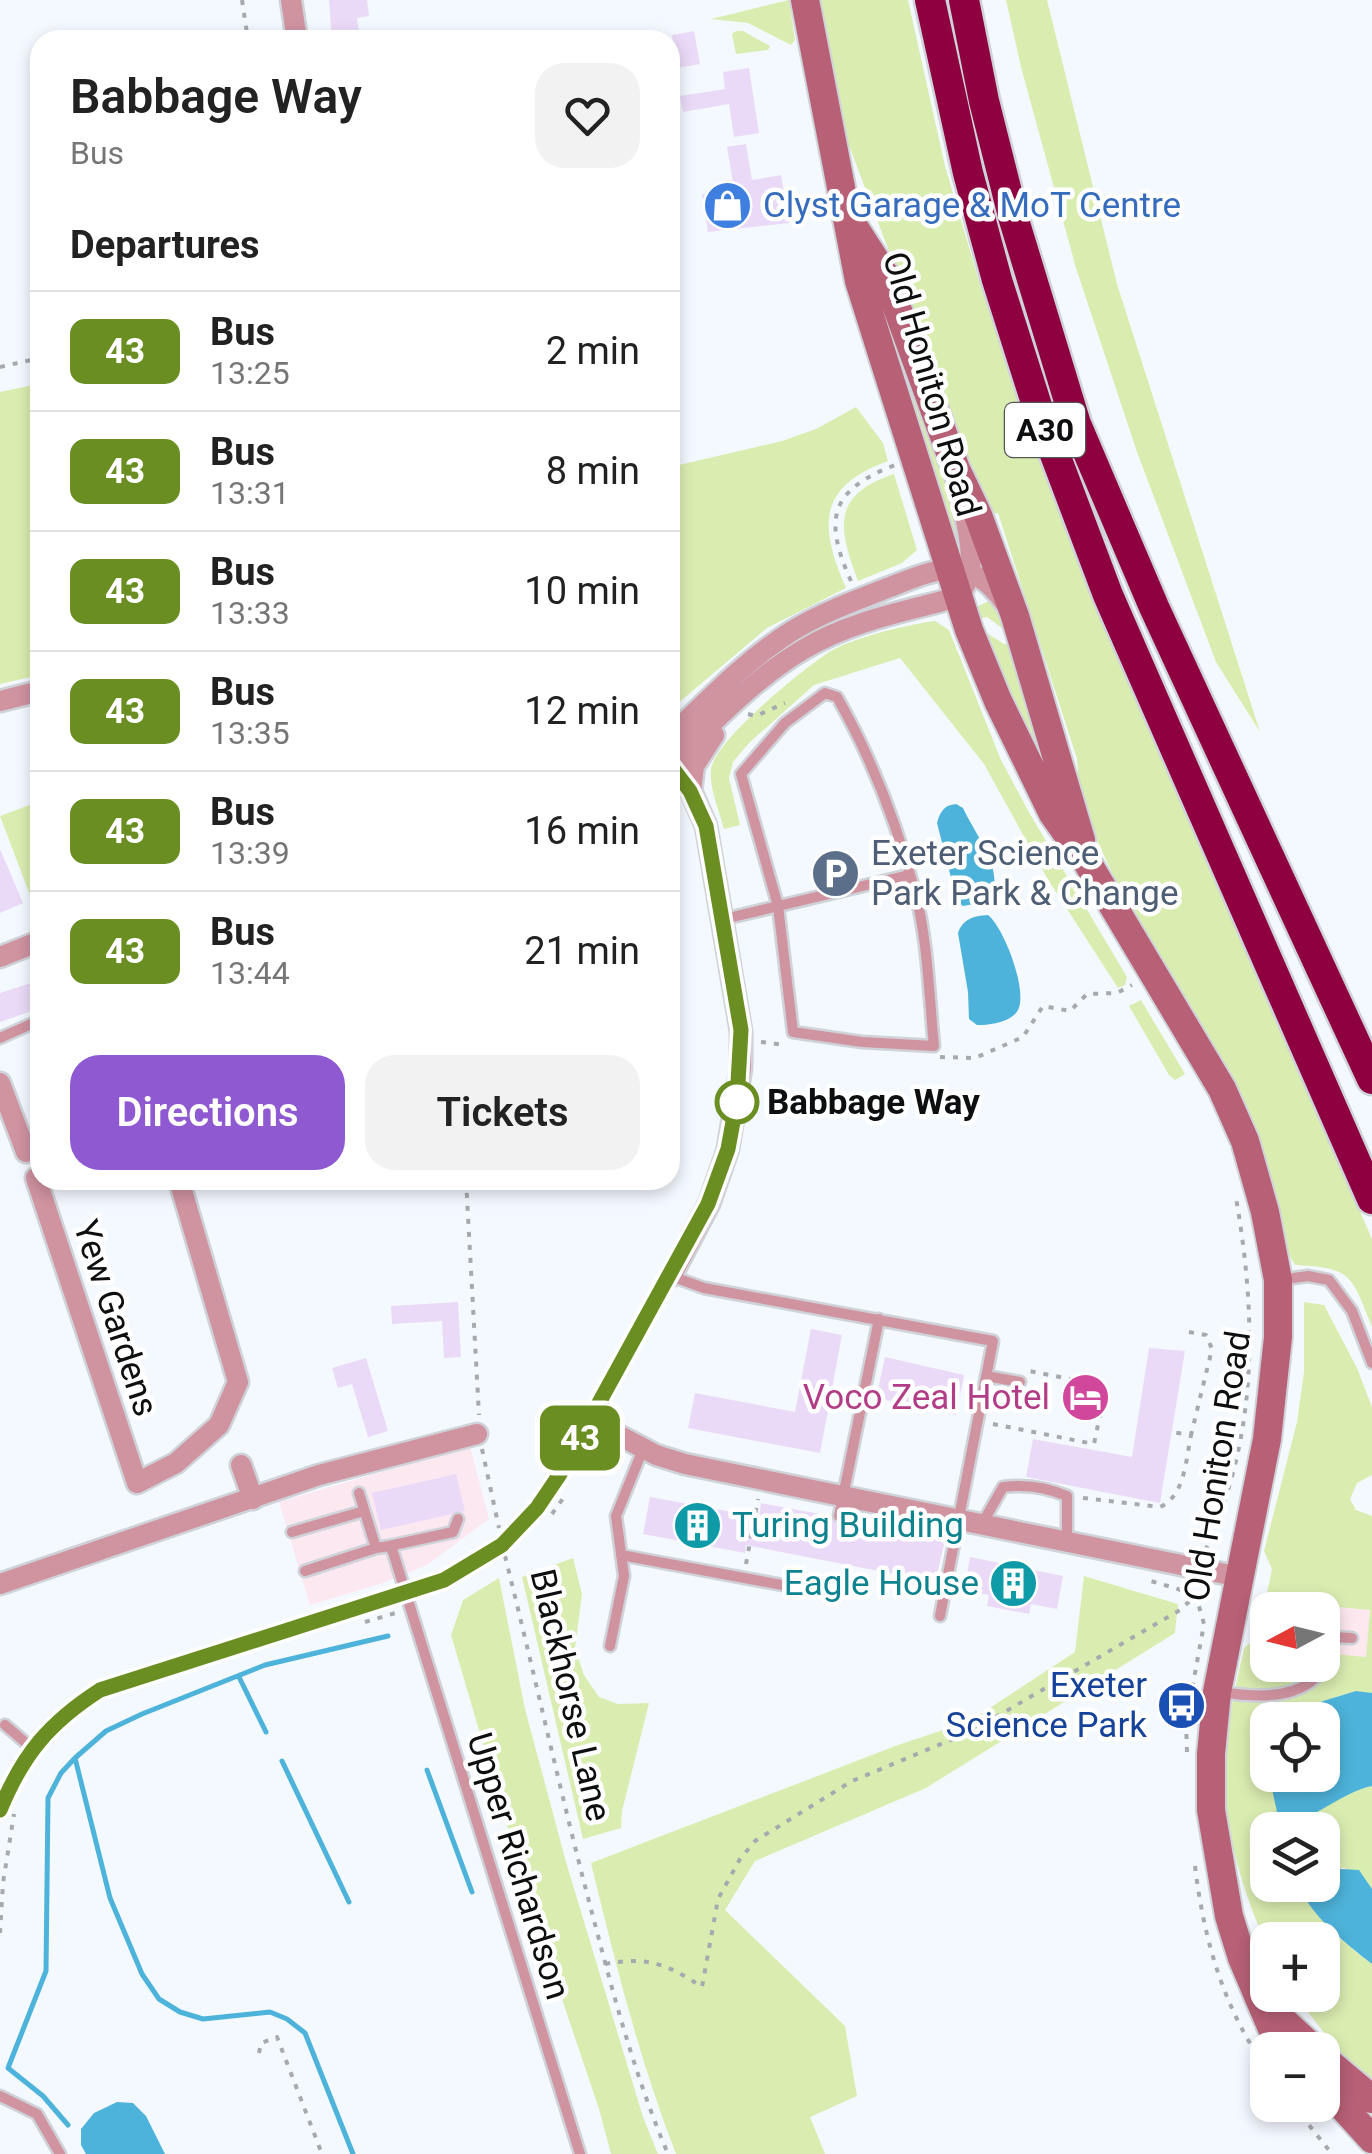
<!DOCTYPE html>
<meta charset="utf-8">
<style>
:root{--surface:#fff;--page:#f2f2f2;--text:#222;--muted:#767676;--line:#e0e0e0;--accent:#8f59d2}
body{margin:0;font-family:Roboto,sans-serif;background:var(--page);color:var(--text);height:100vh;display:flex;flex-direction:column;font-size:38px;white-space:nowrap}
*{box-sizing:border-box;margin:0}
p{font-size:32px;color:var(--muted)}
.icon{flex:none;width:55px;height:55px;fill:none;stroke:currentColor;stroke-width:2;stroke-linecap:round;stroke-linejoin:round}
.map{position:relative;flex:1;overflow:hidden}
.drawer{position:absolute;left:30px;top:30px;width:650px;height:1160px;display:flex;flex-direction:column;background:var(--surface);border-radius:30px;box-shadow:0 5px 15px #0003}
.drawer>*{flex:none}
.badge{padding:0 20px;border-radius:15px;font-size:35px;line-height:65px}
.needle{width:65px;rotate:263deg}
.fabs{position:absolute;left:1250px;top:1592px;display:grid;gap:20px}
.fabs a{display:grid;place-items:center;width:90px;height:90px;border-radius:20px;background:var(--surface);box-shadow:0 5px 15px #0003;font-size:50px}
.map>.badge{position:absolute;translate:-50% -50%;box-shadow:0 0 0 5px #fff}
h2{padding:0 40px;font-size:38px;line-height:90px}
.round{display:grid;place-items:center;flex:none;width:105px;height:105px;border-radius:30px;background:var(--page)}
.overview{display:flex;align-items:center;justify-content:space-between;height:170px;padding:0 40px}
h1{font-size:48px;font-weight:600;line-height:75px}
.primary-button{display:flex;gap:20px;margin-top:auto;padding:20px 40px}
.primary-button a{flex:1;height:115px;border-radius:30px;background:var(--accent);color:#fff;font-size:40px;font-weight:600;line-height:115px;text-align:center}
.primary-button a+a{background:var(--page);color:var(--text)}
ul{padding:0;list-style:none}
li{display:flex;align-items:center;gap:30px;height:120px;padding:0 40px;border-top:2px solid var(--line)}
li div{flex:1}
li b{display:block;font-size:38px}
li em{font-style:normal}
li .badge{min-width:110px;font-weight:700;text-align:center}
.map>svg:first-child{display:block}
.industrial{fill:#fde8ef}
.education{fill:#fce8f1}
.green{fill:#daedb1;fill-rule:evenodd}
.water{fill:#4eb3da}
.lines{fill:none;stroke-linecap:round;stroke-linejoin:round}
.stream{stroke:#4eb3da;stroke-width:5}
.building{fill:#eadaf8}
.lane-casing{stroke:#cfd3d9;stroke-width:15}
.street-casing{stroke:#cfd3d9;stroke-width:25}
.secondary-casing{stroke:#cfd3d9;stroke-width:32}
.highway-casing{stroke:#cfd3d9;stroke-width:35}
.path{stroke:#a6aaaf;stroke-width:4;stroke-dasharray:5 8;stroke-linecap:butt}
.lane{stroke:#d093a0;stroke-width:10}
.street{stroke:#d093a0;stroke-width:20}
.secondary{stroke:#b76076;stroke-width:28}
.highway{stroke:#8e0040;stroke-width:30}
.line-casing{stroke:#fff;stroke-width:22}
.line{stroke:#6b8e23;stroke-width:15}
.stop-dot{fill:#fff;stroke:#6b8e23;stroke-width:5}
.labels{text-anchor:middle;stroke-width:9;stroke-linejoin:round;paint-order:stroke}
.shield{fill:#fff;stroke:#555657;stroke-width:2.5}
.shield-label{font-size:32px;font-weight:bold;fill:#0c0e0f}
.shop-label{font-size:35px;fill:#366cbe;stroke:#fff;text-anchor:start}
.street-label{font-size:35px;fill:#0c0e0f;stroke:#fff}
.service-label{font-size:35px;fill:#4e5e75;stroke:#fff;text-anchor:start}
.stop-label{font-size:35px;font-weight:bold;fill:#0c0e0f;stroke:#fff;text-anchor:start}
.hotel-label{font-size:35px;fill:#b23c85;stroke:#fff;text-anchor:end}
.culture-label{font-size:35px;fill:#0d838f;stroke:#fff;text-anchor:start}
.transit-label{font-size:35px;fill:#164399;stroke:#fff;text-anchor:end}
</style>
<div class="map">
<svg width="1372" height="2154" viewBox="0 0 1372 2154">
<rect width="100%" height="100%" fill="#f4f9ff"/>
<!-- industrial -->
<path class="industrial" d="M1303 1604 1370 1610 1366 1657 1324 1654 1322 1610H1303Z"/>
<!-- education -->
<path class="education" d="M470 1446 489 1519 427 1565 383 1583 310 1605 279 1502Z"/>
<!-- green -->
<path class="green" d="M789 0 795 40 791 45 748 23 711 19Z
M816 0H908L945 166 982 291 1041 464 1113 645 1372 1239V1327C1351 1275 1353 1268 1295 1265L1290 1257 1270 1182 1130 911 1092 830 1079 788 1077 759 998 513 989 515 848 143Z
M1006 0H1047L1117 284 1260 732 1216 662 1137 452 1076 268 1021 67Z
M736 31H743L770 46 768 50 736 54 732 34Z
M877 299H883L887 308 960 525 963 548 958 550 953 549Z
M33 385 40 416V675L0 684V392Z
M856 407 883 443 888 461C817 487 819 526 846 588L767 628 670 710V467L782 441 816 429Z
M894 474 917 550 902 563 858 581C838 528 831 495 894 474Z
M989 601 1000 609 1006 631 987 617 978 619 974 608Z
M935 621 949 630 1001 760 1030 814 1127 977 1125 985 1118 988 1047 878 984 764 900 658 814 685 749 743 733 762 729 778 740 825 724 829C719 810 709 788 711 769 715 740 805 667 831 651 855 637 906 625 935 621Z
M982 630 1004 644 1013 642 1018 679 1045 764 1041 766Z
M40 801V895L31 898 0 816Z
M1141 1000 1185 1074 1175 1080 1169 1075 1129 1006Z
M1304 1302 1324 1305 1357 1368 1372 1407V1475L1357 1483 1350 1499 1356 1510 1372 1516V1693L1356 1691 1323 1701 1294 1720H1268V1781L1358 1789 1372 1786V1889L1345 1868H1323L1322 1830H1268V1885H1298C1314 1918 1343 1942 1372 1964V2082L1345 2060 1295 1995H1322V1940H1268L1267 1945C1246 1901 1229 1844 1225 1795 1221 1747 1234 1694 1244 1648L1258 1637 1272 1569 1264 1551 1297 1422 1304 1372ZM1304 1604 1370 1610 1366 1657 1323 1653 1322 1665H1268V1610H1303Z
M573 1558 582 1594 575 1648 584 1675 599 1697 618 1704 649 1703 622 1811 621 1828 583 1839 522 1577Z
M1084 1576 1178 1604 1175 1633 926 1788 755 1861 725 1910 845 2026 857 2096 810 2117 825 2154H676C639 2059 615 1962 591 1863L898 1745 970 1721 1075 1652Z
M499 1578 525 1709 566 1862 643 2117 658 2154H611L599 2109 532 1910 451 1635 463 1600Z"/>
<!-- water -->
<path class="water" d="M956 804 963 808C977 839 1026 897 963 906L957 901 937 823C940 812 944 805 956 804Z
M988 915C1004 927 1031 997 1016 1013 1007 1023 990 1025 977 1025L969 1019 968 992 958 933C963 919 973 916 988 915Z
M1356 1691 1372 1693V1786C1343 1792 1320 1815 1292 1823L1277 1812 1269 1775H1322V1720H1294L1323 1701Z
M1323 1868 1359 1870 1372 1889V1964C1344 1942 1313 1918 1298 1885H1322Z
M117 2102 133 2103 146 2116 165 2154H86L81 2145V2129L94 2113Z"/>
<g class="lines">
<!-- stream -->
<path class="stream" d="M239 1677 266 1732
M75 1758 110 1898 142 1974 159 1999 180 2012 203 2019 270 2012 287 2019 305 2033 353 2154
M282 1761 349 1902
M427 1770 472 1892
M68 2125 43 2096 8 2068 46 1971 48 1798 61 1773 75 1758 106 1731 142 1714 265 1665 388 1636"/>
</g>
<!-- building -->
<path class="building" d="M329 0H367L369 16 357 18 360 40H332Z
M694 31 700 64 677 68 672 35Z
M749 68 759 133 734 137 729 104 683 112 680 96 725 89 723 72Z
M746 144 752 180 781 175 789 223 708 232 702 194 734 189 727 147Z
M0 849 23 903 0 913Z
M40 980V1008L0 1022V993Z
M458 1302 461 1357 444 1358 442 1321 392 1324 391 1306Z
M811 1329 842 1335 820 1453 688 1428 695 1393 795 1412Z
M1149 1348 1185 1351 1160 1503 1026 1477 1033 1439 1132 1457Z
M885 1357 964 1375 956 1415 876 1398Z
M366 1358 388 1431 368 1437 352 1384 338 1388 332 1368Z
M456 1474 465 1511 381 1530 372 1493Z
M650 1497 759 1517 761 1503 830 1516 838 1525 847 1519 946 1537 935 1582 746 1545 745 1553 643 1534Z
M970 1557 1063 1576 1057 1609 1031 1604 1029 1614 987 1606 989 1595 964 1590Z"/>
<g class="lines">
<defs>
<path id="lane" d="M825 693 837 697C871 757 897 824 915 892 928 941 929 996 934 1046L862 1042 793 1032 778 906 741 774 785 723Z
M724 919 909 875
M0 1038 40 1020
M1279 1280 1308 1276 1329 1280 1352 1311 1372 1363
M986 1376 1020 1382
M359 1493 376 1548
M839 1516 879 1319
M982 1524 1003 1487C1026 1484 1046 1487 1067 1496V1541
M292 1532 364 1511
M389 1546 453 1532 458 1519
M621 1555 793 1587
M305 1571 376 1548 389 1546 393 1552 580 2154
M610 1646 624 1576 616 1516 643 1449
M1222 1692C1269 1700 1328 1699 1332 1637L1352 1638
M5 1725 32 1748
M0 1810C23 1754 49 1723 101 1690L444 1580 502 1545 537 1508 561 1474 671 1276 704 1288 993 1341 940 1616
M0 2096 37 2114 60 2154"/>
<path id="street" d="M291 0 297 40
M0 701 40 691
M670 737C709 699 746 660 792 631 823 612 857 600 890 587 938 568 970 554 1005 603
M670 764C713 723 753 679 804 649 850 621 907 611 958 597 980 569 968 533 962 501
M670 765 691 791 706 826 741 1031V1068L728 1149 709 1204 671 1276
M691 791 694 766 714 735
M0 957 40 941
M0 1083 26 1152
M40 1175 36 1178 137 1483 176 1463 219 1425 238 1382 179 1180
M590 1420 656 1455 685 1464 1240 1577
M241 1465 253 1499
M0 1584 319 1475 477 1434"/>
<path id="secondary" d="M805 0 859 281 969 630 998 701 1053 814 1087 862 1222 1089 1245 1141 1265 1212 1278 1280V1337L1267 1439 1217 1692 1211 1754V1810L1229 1916 1242 1958 1281 2050
M856 230 885 275 956 469 978 515 1015 616 1081 840
M1268 2007 1315 2050
M1322 2057 1372 2099
M1322 2084 1372 2139"/>
<path id="highway" d="M930 0 968 173 997 280 1039 412 1108 595 1372 1199
M964 0 984 101 1014 220 1076 424 1154 607 1372 1079"/>
</defs>
<!-- lane casing -->
<use href="#lane" class="lane-casing"/>
<!-- street casing -->
<use href="#street" class="street-casing"/>
<!-- secondary casing -->
<use href="#secondary" class="secondary-casing"/>
<!-- highway casing -->
<use href="#highway" class="highway-casing"/>
<!-- path -->
<path class="path" d="M242 0 248 40
M0 367 40 358
M851 581C823 519 830 490 895 465
M748 714 756 716 785 703
M761 1042 786 1045
M940 1057 975 1058 1023 1037 1043 1006 1070 1011 1087 994 1117 993 1132 985
M466 1180 479 1415
M1189 1332 1206 1335 1212 1349 1191 1435
M993 1424 1094 1444 1106 1386 1029 1371
M482 1449 499 1528
M585 1464 595 1446
M1083 1498 1160 1507C1185 1496 1186 1459 1191 1435L1172 1432
M552 1514 564 1497
M1205 1550C1213 1538 1217 1522 1222 1508 1258 1408 1254 1301 1236 1198
M505 1556C536 1680 563 1805 596 1928 616 2005 637 2081 668 2154
M746 1564 758 1499
M365 1622 399 1612
M1187 1752 1186 1722 1204 1624 1193 1585
M1195 1866C1203 1932 1219 1993 1254 2050
M0 1933 3 1883 14 1814
M605 1964C648 1956 667 1964 702 1987L718 1899 740 1859 755 1841 852 1781 970 1732 1180 1610 1194 1597 1178 1589 1144 1579
M259 2053 261 2043 277 2037 322 2154
M1293 2105 1332 2154"/>
<!-- lane -->
<use href="#lane" class="lane"/>
<!-- street -->
<use href="#street" class="street"/>
<!-- secondary -->
<use href="#secondary" class="secondary"/>
<!-- highway -->
<use href="#highway" class="highway"/>
</g>
<g class="lines">
<defs>
<path id="line" d="M0 1810C23 1754 49 1723 100 1690L444 1580 502 1545 537 1508 560 1474 708 1204 728 1149 737 1100 741 1030 706 826 690 791 670 765"/>
</defs>
<!-- line casing -->
<use href="#line" class="line-casing"/>
<!-- line -->
<use href="#line" class="line"/>
</g>
<!-- icons -->
<defs>
<symbol id="shop-disc" viewBox="-11 -11 22 22"><circle r="9.5" fill="#3f7fe0" stroke="#fff"/><path d="M-5-2.5h2.3a2.7 3.5 0 0 1 5.4 0H5L5.5 6h-11ZM-1.5-2.5h3a1.5 2.3 0 0 0-3 0Z" fill="#fff"/></symbol>
<symbol id="parking-disc" viewBox="-11 -11 22 22"><circle r="9.5" fill="#5c6f8a" stroke="#fff"/><path d="M-3.5-5.5H1a3.5 3.5 0 0 1 0 7H-1V5.5H-3.5ZM-1-3.4V-.6H.8a1.4 1.4 0 0 0 0-2.8Z" fill="#fff"/></symbol>
<symbol id="hotel-disc" viewBox="-11 -11 22 22"><circle r="9.5" fill="#d1479c" stroke="#fff"/><path d="M-6-4.5h1.5V1H6V5H4.5V3h-9V5H-6ZM-4 0a1.8 1.8 0 1 1 3.6 0ZM.5 0V-2.5h3Q6-2.5 6 0Z" fill="#fff"/></symbol>
<symbol id="building-disc" viewBox="-11 -11 22 22"><circle r="9.5" fill="#0f9aa8" stroke="#fff"/><path d="M-4-6H4V6H1V3H-1V6H-4ZM-2.5-4.3h1.7v1.8h-1.7ZM.8-4.3h1.7v1.8H.8ZM-2.5-1h1.7V.8h-1.7ZM.8-1h1.7V.8H.8Z" fill="#fff"/></symbol>
<symbol id="bus-disc" viewBox="-11 -11 22 22"><circle r="9.5" fill="#1a4fb4" stroke="#fff"/><path d="M-5-6H5V4H4V6H2V4H-2V6H-4V4H-5ZM-3.5-4V0h7V-4ZM-3.5 1.2v1.5H-2V1.2ZM2 1.2v1.5H3.5V1.2Z" fill="#fff"/></symbol>
</defs>
<g fill-rule="evenodd">
<use href="#shop-disc" x="700" y="178" width="55" height="55"/>
<use href="#parking-disc" x="808" y="846" width="55" height="55"/>
<use href="#hotel-disc" x="1058" y="1370" width="55" height="55"/>
<use href="#building-disc" x="670" y="1498" width="55" height="55"/>
<use href="#building-disc" x="986" y="1556" width="55" height="55"/>
<use href="#bus-disc" x="1154" y="1678" width="55" height="55"/>
</g>
<!-- markers -->
<circle class="stop-dot" cx="737" cy="1102" r="20"/>
<g class="labels">
<!-- shield labels -->
<rect class="shield" x="1005" y="403" width="80" height="54" rx="8"/>
<g class="shield-label">
<text x="1045" y="441">A30</text>
</g>
<!-- shop labels -->
<g class="shop-label">
<text x="763" y="217">Clyst Garage &amp; MoT Centre</text>
</g>
<!-- street labels -->
<g class="street-label">
<text transform="translate(932 384) rotate(74)" y="12">Old Honiton Road</text>
<text transform="translate(116 1318) rotate(72)" y="12">Yew Gardens</text>
<text transform="translate(1217 1466) rotate(-81)" y="12">Old Honiton Road</text>
<text transform="translate(571 1695) rotate(77)" y="12">Blackhorse Lane</text>
<text transform="translate(519 1866) rotate(73)" y="12">Upper Richardson</text>
</g>
<!-- service labels -->
<g class="service-label">
<text x="871" y="865">Exeter Science<tspan x="871" dy="40">Park Park &amp; Change</tspan></text>
</g>
<!-- stop labels -->
<g class="stop-label">
<text x="767" y="1114">Babbage Way</text>
</g>
<!-- hotel labels -->
<g class="hotel-label">
<text x="1050" y="1409">Voco Zeal Hotel</text>
</g>
<!-- culture labels -->
<g class="culture-label">
<text x="732" y="1537">Turing Building</text>
<text x="979" y="1595" text-anchor="end">Eagle House</text>
</g>
<!-- transit labels -->
<g class="transit-label">
<text x="1147" y="1697">Exeter<tspan x="1147" dy="40">Science Park</tspan></text>
</g>
</g>
</svg>
<div class="fabs">
<a><svg class="needle" viewBox="-14 -14 28 28"><path d="M0-13l5 13h-10z" fill="#e53935"/><path d="M0 13l5-13h-10z" fill="#767676"/></svg></a>
<a><svg class="icon" aria-label="locate" viewBox="0 0 24 24"><circle cx="12" cy="12" r="6"/><path d="M12 2v4M12 18v4M2 12h4M18 12h4"/></svg></a>
<a><svg class="icon" aria-label="layers" viewBox="0 0 24 24"><path d="M12 4l9 5-9 5-9-5zM3 14l9 5 9-5"/></svg></a>
<a>+</a>
<a>−</a>
</div>
<b class="badge" style="left:580px;top:1438px;background:#6b8e23;color:#fff">43</b>
<section class="drawer">
<div class="overview"><div><h1>Babbage Way</h1><p>Bus</p></div><a class="round"><svg class="icon" aria-label="heart" viewBox="0 0 24 24"><path d="M12 20l-8-8c-3-5 5-10 8-4 3-6 11-1 8 4z"/></svg></a></div>
<h2>Departures</h2>
<ul>
<li><span class="badge" style="background:#6b8e23;color:#fff">43</span><div><b>Bus</b><p>13:25</p></div><em>2 min</em></li>
<li><span class="badge" style="background:#6b8e23;color:#fff">43</span><div><b>Bus</b><p>13:31</p></div><em>8 min</em></li>
<li><span class="badge" style="background:#6b8e23;color:#fff">43</span><div><b>Bus</b><p>13:33</p></div><em>10 min</em></li>
<li><span class="badge" style="background:#6b8e23;color:#fff">43</span><div><b>Bus</b><p>13:35</p></div><em>12 min</em></li>
<li><span class="badge" style="background:#6b8e23;color:#fff">43</span><div><b>Bus</b><p>13:39</p></div><em>16 min</em></li>
<li><span class="badge" style="background:#6b8e23;color:#fff">43</span><div><b>Bus</b><p>13:44</p></div><em>21 min</em></li>
</ul>
<div class="primary-button"><a>Directions</a><a>Tickets</a></div>
</section>
</div>
